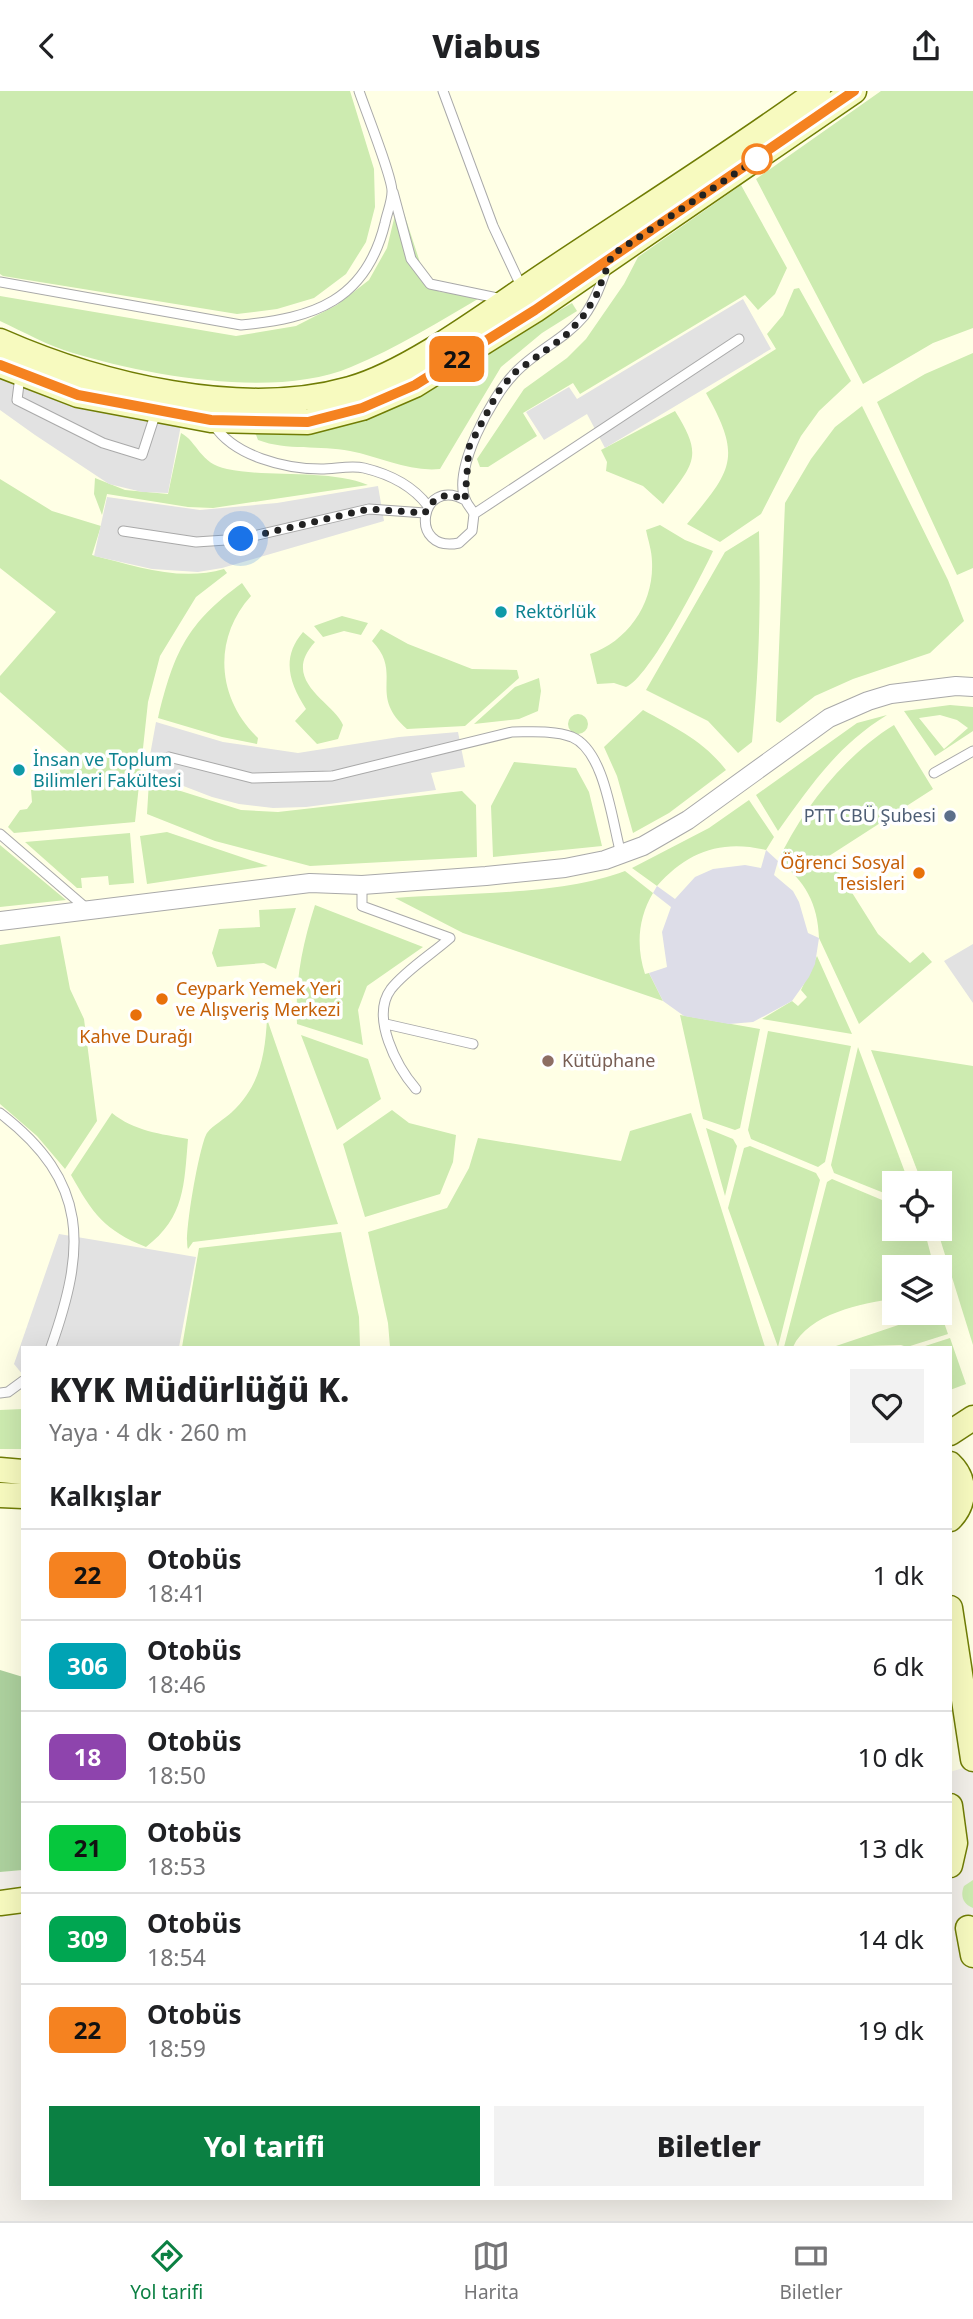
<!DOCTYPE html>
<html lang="tr">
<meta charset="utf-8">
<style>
:root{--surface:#fff;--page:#f2f2f2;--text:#202124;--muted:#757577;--line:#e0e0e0;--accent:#0b8043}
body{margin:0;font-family:"Noto Sans",sans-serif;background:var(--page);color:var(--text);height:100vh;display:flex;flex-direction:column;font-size:26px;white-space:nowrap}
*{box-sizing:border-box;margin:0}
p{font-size:23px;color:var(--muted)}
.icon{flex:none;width:38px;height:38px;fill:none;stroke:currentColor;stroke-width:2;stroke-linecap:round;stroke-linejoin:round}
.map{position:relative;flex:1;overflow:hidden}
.sheet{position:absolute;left:21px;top:1255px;width:931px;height:854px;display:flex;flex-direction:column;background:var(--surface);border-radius:0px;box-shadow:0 7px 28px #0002}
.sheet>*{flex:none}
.badge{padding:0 14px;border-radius:10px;font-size:24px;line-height:46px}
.controls{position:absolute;left:882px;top:1080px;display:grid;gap:14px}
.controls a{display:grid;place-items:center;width:70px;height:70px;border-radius:0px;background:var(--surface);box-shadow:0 7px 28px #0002;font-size:35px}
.you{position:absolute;width:35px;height:35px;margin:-18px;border:5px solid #fff;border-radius:50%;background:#1a73e8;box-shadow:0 0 0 10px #1a73e833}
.map>.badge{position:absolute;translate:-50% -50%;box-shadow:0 0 0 4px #fff}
h2{padding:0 28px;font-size:26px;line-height:63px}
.round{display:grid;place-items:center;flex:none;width:74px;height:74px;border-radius:0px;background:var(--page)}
.overview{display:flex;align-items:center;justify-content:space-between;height:119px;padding:0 28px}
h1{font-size:33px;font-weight:800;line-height:52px}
.button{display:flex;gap:14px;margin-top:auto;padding:14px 28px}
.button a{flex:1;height:80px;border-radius:0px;background:var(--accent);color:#fff;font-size:28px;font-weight:800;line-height:80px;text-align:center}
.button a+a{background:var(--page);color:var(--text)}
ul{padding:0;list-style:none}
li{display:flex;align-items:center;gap:21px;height:91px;padding:0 28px;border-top:2px solid var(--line)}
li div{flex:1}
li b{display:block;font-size:26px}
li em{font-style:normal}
li .badge{min-width:77px;font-weight:700;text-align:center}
header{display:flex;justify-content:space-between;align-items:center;height:91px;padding:0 28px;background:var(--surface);font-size:32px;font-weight:800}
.menu{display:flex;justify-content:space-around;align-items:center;height:98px;border-top:2px solid var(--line);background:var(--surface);font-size:19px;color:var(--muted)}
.menu a{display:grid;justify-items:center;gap:4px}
.menu .current{color:var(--accent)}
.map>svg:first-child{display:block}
.education{fill:#ffffe5;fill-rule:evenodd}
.grass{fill:#cdebb0;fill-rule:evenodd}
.forest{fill:#add19e}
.parking{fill:#e2e2e2}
.plaza{fill:#dddde8}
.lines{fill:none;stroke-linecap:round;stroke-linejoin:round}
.lane-casing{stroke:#a9a9a9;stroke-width:11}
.street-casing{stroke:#a9a9a9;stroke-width:20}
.secondary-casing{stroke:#707d05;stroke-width:27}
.lane{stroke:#fff;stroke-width:9}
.street{stroke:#fff;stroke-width:18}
.secondary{stroke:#f7fabf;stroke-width:24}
.line-casing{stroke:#fff;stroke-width:16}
.line{stroke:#f58220;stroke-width:10}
.walk{stroke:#222;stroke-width:7;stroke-dasharray:0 12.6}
.stop-dot{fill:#fff;stroke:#f58220;stroke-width:3.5}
.culture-dot{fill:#0f9aa8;stroke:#fff;stroke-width:2.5}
.service-dot{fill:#5c6f8a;stroke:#fff;stroke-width:2.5}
.food-dot{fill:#e8710a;stroke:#fff;stroke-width:2.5}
.education-dot{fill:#8d6e63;stroke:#fff;stroke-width:2.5}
.labels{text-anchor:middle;stroke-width:7;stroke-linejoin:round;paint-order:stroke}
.culture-label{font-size:18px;fill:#0d838f;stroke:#fff;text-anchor:start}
.service-label{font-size:18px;fill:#4e5e75;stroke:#fff;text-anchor:end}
.food-label{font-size:18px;fill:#c56008;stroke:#fff;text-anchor:end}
.education-label{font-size:18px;fill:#785e54;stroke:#fff;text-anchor:start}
</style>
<header><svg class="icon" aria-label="back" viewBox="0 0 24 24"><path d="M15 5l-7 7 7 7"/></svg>Viabus<svg class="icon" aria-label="share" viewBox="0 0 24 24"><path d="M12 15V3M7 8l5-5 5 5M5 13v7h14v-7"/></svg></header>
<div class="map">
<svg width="973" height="2130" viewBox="0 0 973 2130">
<rect width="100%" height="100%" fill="#f2efe9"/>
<!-- education -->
<path class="education" d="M0 0H973V1674L950 1681V1256H23V1779L0 1781ZM894 1092H940V1138H894ZM894 1176H940V1222H894Z"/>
<!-- grass -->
<path class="grass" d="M0 0H350L374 78 375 116 366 151 346 183 314 207 277 218 237 223 3 185 0 183Z
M881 0H973V237L933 252 863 293 756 88Z
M741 94 787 177 775 203 758 219 745 204 580 303 573 292 523 322 537 345 488 376H480L477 368 524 298 567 267 586 248 624 193 638 166Z
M399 107 427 193 440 201 483 205C440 230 397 257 351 276 276 308 150 285 73 262 48 255 24 241 0 230V205L236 245 296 235 337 214 369 189 387 157Z
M799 197 851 290 819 320 801 345 761 423 720 451 687 433C733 378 742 366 706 302L776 258 767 243 783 224 794 198Z
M572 212 577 220 542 242 501 276 440 378C409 381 381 366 350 360 320 354 287 360 258 349L255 341 515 245Z
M973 262V477L957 484 877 311 925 283Z
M862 315 948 489 964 530 930 562 853 588 815 605 780 632 776 630 785 412 811 368 835 336Z
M675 320C704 366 694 372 663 413L643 395 606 380 607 371 601 359Z
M181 342C197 350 200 373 227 378 269 387 329 378 368 394L213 417 188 416 107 403 102 424 94 403 95 387 125 399 168 403Z
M0 388 52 420 101 435 92 464C135 475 180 491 224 478L227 482 196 506 160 565 148 611 135 731 14 742 8 736 20 719 27 718 32 711 31 699 47 696 72 664 0 601V585L56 521 0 477Z
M660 434 685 449 713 460C701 486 649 587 626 596L614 592 597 593 590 563C628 550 654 512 652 471 652 460 648 449 646 439Z
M759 440C761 511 759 581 752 651L738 662 708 630 646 599 725 461Z
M242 492 251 505C212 548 217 608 258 647L257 653 222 646 158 627C174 561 187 532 242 492Z
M342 525 368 532 361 544 344 540 323 546 314 535Z
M381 538 408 553 472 578 517 579 519 587 465 635 407 638C367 603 404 583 372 550Z
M303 541 315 551C279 590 334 611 343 634L338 648 317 653 295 630 306 618C289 591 281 567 303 541Z
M539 587 541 600 538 620 519 628 474 633 515 596Z
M950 614 973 616V640L935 665 904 620ZM940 624 957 629 968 637 944 658 919 627Z
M643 619C674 636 704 650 726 679L669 722 633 742 617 685 604 656Z
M568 633a10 10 0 1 1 20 0a10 10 0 1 1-20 0Z
M887 624C838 654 811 694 778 740L756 704 857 632Z
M894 634 933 698 829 765 878 843 910 872 923 861 932 871 859 933 819 847C818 813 805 789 778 770 802 718 845 664 894 634Z
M514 671 576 677 589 701 602 755 493 766 491 715Z
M149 690 241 719 278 721 462 700 476 714 477 766 310 775 215 750 147 723Z
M749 709 774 746 766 759C721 748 687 761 657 795L632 777 709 737Z
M167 741 268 775 147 793 140 745Z
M130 742 134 792 109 794 108 785 81 787 82 797H77L25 751Z
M0 754 66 809 0 816Z
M625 780 653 802C638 827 636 855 645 883L649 882 663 910 463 842 395 807C464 802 563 804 625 780Z
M315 814 423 856 367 895 358 919 363 954 297 933C295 890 302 855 315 814Z
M296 817 276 878 264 872 217 876 212 862 219 838 260 836 259 819Z
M60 845 70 898 84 928 97 1030 65 1078 37 1045 0 1013V854Z
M817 865 852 943 762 928 792 910 798 915 807 906 801 899Z
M680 924 760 938 740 1037 735 1039 703 1028Z
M267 928 338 1133 193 1151 188 1158C183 1147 200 1052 207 1042 213 1034 225 1028 232 1021 260 995 265 964 267 928Z
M768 940 851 955 825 1071 818 1076 751 1048 748 1039Z
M301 944 368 968 381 1008 337 1039Z
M858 956 909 1092H894V1106L834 1082 831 1074Z
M871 959 973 975V1254L937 1138H940V1092H922Z
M392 1019 409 1032 456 1044 453 1071 440 1103 365 1126 343 1053Z
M112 1022C134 1040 161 1043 188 1048 184 1094 185 1126 146 1156 104 1139 93 1123 71 1084Z
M691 1022 765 1256H390L388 1232 368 1141 447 1117 469 1077 478 1047 621 1070 630 1040Z
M706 1037 733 1048 737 1055 725 1105Z
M750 1055 816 1082 820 1089 778 1256 728 1117 744 1057Z
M832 1088 894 1114V1138H924L934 1176H894V1208C862 1212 808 1223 793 1256H784L827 1091Z
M341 1141 359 1226 360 1256H182L199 1157Z
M940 1220 948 1243 907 1256 901 1254 833 1256Z
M950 1247 966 1293 950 1299V1256H922Z
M23 1318V1358H0V1319Z
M973 1789V1817C963 1813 960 1805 964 1795Z"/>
<!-- forest -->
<path class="forest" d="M0 1579 23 1586V1779L0 1781Z"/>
<!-- parking -->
<path class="parking" d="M743 208 771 258 605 357 587 323 544 349 526 321 569 296 577 308Z
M0 285 114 324 181 334 168 402 142 401 109 393 35 344 0 319Z
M378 395 384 430 222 477 198 481 152 478 94 465 107 406 200 419 277 412Z
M156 631 223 651 298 662 399 646 458 641 465 676 431 682 436 699 306 716 273 717 239 713 212 706 147 681Z
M973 853V912L944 870Z
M59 1143 196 1166 179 1256H23V1284L14 1273Z"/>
<!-- plaza -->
<path class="plaza" d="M766 759 778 770 774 784 793 800 799 811 808 842 819 847 815 873 809 886 792 910 753 931 729 933 684 925 663 910 649 882 667 876 662 841 671 816 653 802 657 795 675 808 695 786 713 778 745 774 761 777Z"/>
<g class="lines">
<defs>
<path id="lane" d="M443 0 493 135 522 197
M393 101 411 168 430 193 502 208
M0 191 241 234C314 227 366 210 385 132 387 122 392 111 392 101 393 88 365 18 359 0
M20 285 17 309 103 352 142 364 156 321
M214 334C234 365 285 378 321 378 335 378 351 374 364 377 389 383 413 395 428 415
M465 409C419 384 408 463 459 452L472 440 474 423C472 418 468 415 466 410 451 380 493 304 514 283 535 260 564 249 584 225 595 210 601 193 607 176
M474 423 739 248
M123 440 196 451 241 448 369 418 425 422
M169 666 252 687 332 685 512 641C531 641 554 639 572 646 605 660 612 731 621 763
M934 682 973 660
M0 743 86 817
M362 794V815L450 847C432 863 406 879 391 898 370 926 397 976 416 998
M386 933 473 953
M0 1022C90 1091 86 1157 51 1256
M0 1302 8 1301 23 1290"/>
<path id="street" d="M0 830 310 792 362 794 486 785 565 777 605 769 643 755 688 729 829 627 868 610 891 603 956 595 973 596"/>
<path id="secondary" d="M0 250C100 294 241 329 350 298 411 281 492 219 546 183 637 122 730 64 818 0
M0 274 78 304 211 329 308 331 362 317 415 294 535 219 854 0
M950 1342 973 1327
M950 1373C966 1388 966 1412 950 1428
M0 1379 23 1381
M0 1404 23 1405
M950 1517 973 1668
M950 1715 955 1752 950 1774
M0 1812 23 1809
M968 1837 973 1864"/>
</defs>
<!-- lane casing -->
<use href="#lane" class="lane-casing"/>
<!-- street casing -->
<use href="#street" class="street-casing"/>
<!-- secondary casing -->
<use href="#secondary" class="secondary-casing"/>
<!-- lane -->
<use href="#lane" class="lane"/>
<!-- street -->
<use href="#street" class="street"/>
<!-- secondary -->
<use href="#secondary" class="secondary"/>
</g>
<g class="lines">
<defs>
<path id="line" d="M0 274 78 304 211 329 308 331 362 317 415 294 535 219 854 0"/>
</defs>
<!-- line casing -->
<use href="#line" class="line-casing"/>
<!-- line -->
<use href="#line" class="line"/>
<!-- walk -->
<path class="walk" d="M241 448 369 418 425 422C433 405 448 400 465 409L469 356 498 301 514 282 564 246 582 227 596 205 612 164 757 68"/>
</g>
<!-- markers -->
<circle class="stop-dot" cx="757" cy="68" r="14"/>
<g class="culture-dot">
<circle cx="501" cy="521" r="7"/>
<circle cx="19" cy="679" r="7"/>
</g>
<circle class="service-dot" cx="950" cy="725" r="7"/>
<g class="food-dot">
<circle cx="919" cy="782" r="7"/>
<circle cx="162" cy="908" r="7"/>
<circle cx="136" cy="924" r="7"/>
</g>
<circle class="education-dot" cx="548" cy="970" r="7"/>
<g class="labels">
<!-- culture labels -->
<g class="culture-label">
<text x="515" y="527">Rektörlük</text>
<text x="33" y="675">İnsan ve Toplum<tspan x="33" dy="21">Bilimleri Fakültesi</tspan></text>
</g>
<!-- service labels -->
<g class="service-label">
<text x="936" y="731">PTT CBÜ Şubesi</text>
</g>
<!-- food labels -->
<g class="food-label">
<text x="905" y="778">Öğrenci Sosyal<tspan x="905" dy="21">Tesisleri</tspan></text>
<text x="176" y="904" text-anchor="start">Ceypark Yemek Yeri<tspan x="176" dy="21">ve Alışveriş Merkezi</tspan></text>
<text x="136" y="952" text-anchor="middle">Kahve Durağı</text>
</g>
<!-- education labels -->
<g class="education-label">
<text x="562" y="976">Kütüphane</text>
</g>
</g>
</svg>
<div class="controls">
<a><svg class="icon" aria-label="locate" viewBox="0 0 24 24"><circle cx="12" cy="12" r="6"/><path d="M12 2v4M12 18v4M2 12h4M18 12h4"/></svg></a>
<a><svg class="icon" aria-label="layers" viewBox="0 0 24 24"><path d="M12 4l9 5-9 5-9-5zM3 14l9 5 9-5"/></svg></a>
</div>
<div class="you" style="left:241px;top:448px"></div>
<b class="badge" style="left:457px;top:268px;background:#f58220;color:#111">22</b>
<section class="sheet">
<div class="overview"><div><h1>KYK Müdürlüğü K.</h1><p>Yaya · 4 dk · 260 m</p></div><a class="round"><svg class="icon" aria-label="heart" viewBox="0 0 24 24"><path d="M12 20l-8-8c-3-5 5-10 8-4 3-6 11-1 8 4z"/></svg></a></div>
<h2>Kalkışlar</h2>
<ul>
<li><span class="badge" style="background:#f58220;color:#111">22</span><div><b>Otobüs</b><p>18:41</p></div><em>1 dk</em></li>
<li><span class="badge" style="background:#00a3b4;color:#fff">306</span><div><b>Otobüs</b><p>18:46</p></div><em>6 dk</em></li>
<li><span class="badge" style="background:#8e44ad;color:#fff">18</span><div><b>Otobüs</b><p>18:50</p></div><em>10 dk</em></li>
<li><span class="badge" style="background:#06c73d;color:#111">21</span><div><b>Otobüs</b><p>18:53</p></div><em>13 dk</em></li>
<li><span class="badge" style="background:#00a651;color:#fff">309</span><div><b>Otobüs</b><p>18:54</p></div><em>14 dk</em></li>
<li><span class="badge" style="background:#f58220;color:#111">22</span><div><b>Otobüs</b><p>18:59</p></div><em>19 dk</em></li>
</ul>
<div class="button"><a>Yol tarifi</a><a>Biletler</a></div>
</section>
</div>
<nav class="menu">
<a class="current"><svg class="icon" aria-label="directions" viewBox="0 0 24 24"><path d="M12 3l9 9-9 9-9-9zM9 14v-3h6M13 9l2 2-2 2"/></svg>Yol tarifi</a>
<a><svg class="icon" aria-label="map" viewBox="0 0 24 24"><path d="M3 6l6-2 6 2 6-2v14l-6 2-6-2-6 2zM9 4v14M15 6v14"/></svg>Harita</a>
<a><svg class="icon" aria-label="tickets" viewBox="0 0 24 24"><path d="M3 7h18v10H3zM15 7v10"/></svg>Biletler</a>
</nav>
